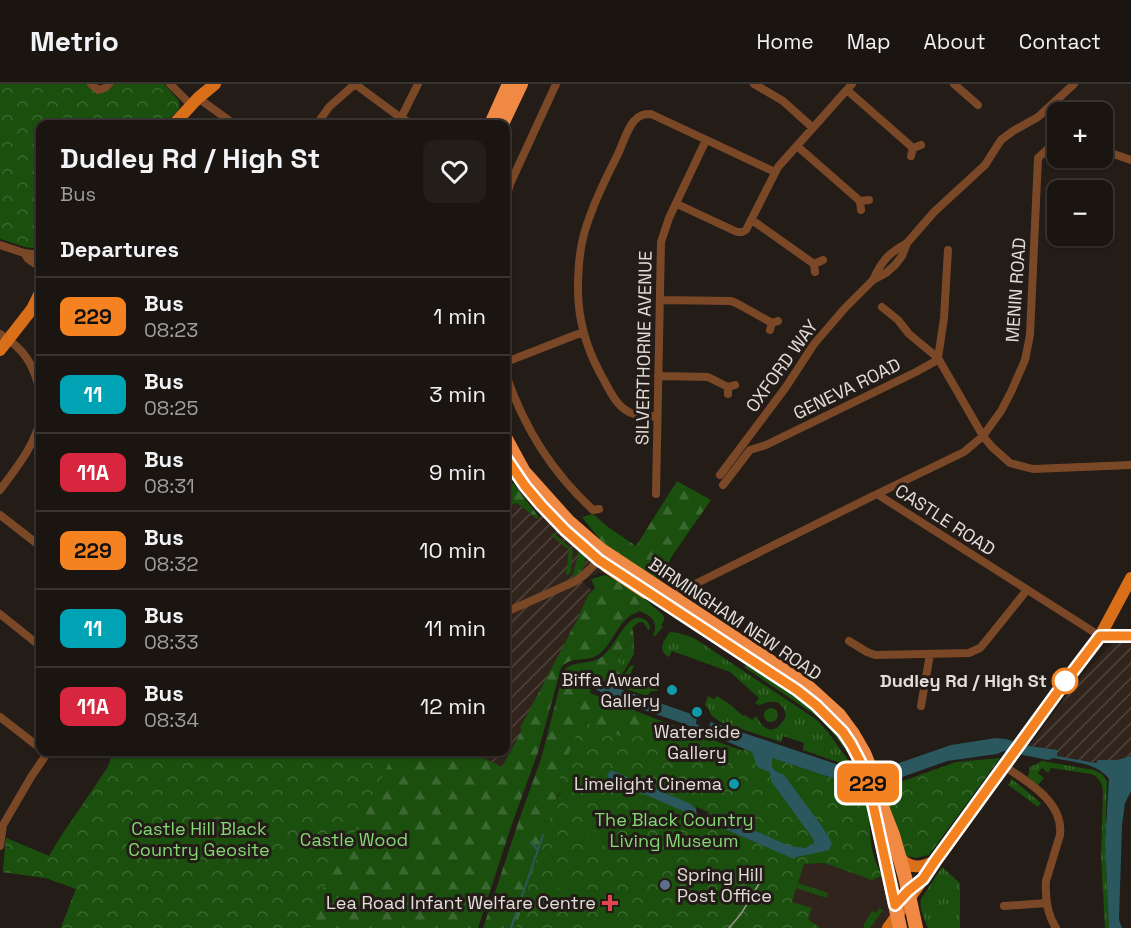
<!DOCTYPE html>
<meta charset="utf-8">
<style>
:root{--surface:#1a1511;--page:#231e1a;--text:#f1f3f6;--muted:#9f9f9f;--line:#383431}
body{margin:0;font-family:"Space Grotesk",sans-serif;background:var(--page);color:var(--text);height:100vh;display:flex;flex-direction:column;font-size:22px;white-space:nowrap}
*{box-sizing:border-box;margin:0}
p{font-size:20px;color:var(--muted)}
.icon{flex:none;width:33px;height:33px;fill:none;stroke:currentColor;stroke-width:2;stroke-linecap:round;stroke-linejoin:round}
.map{position:relative;flex:1;overflow:hidden}
.side{position:absolute;left:36px;top:36px;width:474px;height:636px;display:flex;flex-direction:column;background:var(--surface);border-radius:12px;box-shadow:0 2px 4px #0004,0 0 0 2px var(--line)}
.side>*{flex:none}
.badge{padding:0 12px;border-radius:9px;font-size:21px;line-height:39px}
.buttons{position:absolute;left:1047px;top:18px;display:grid;gap:12px}
.buttons a{display:grid;place-items:center;width:66px;height:66px;border-radius:12px;background:var(--surface);box-shadow:0 2px 4px #0004,0 0 0 2px var(--line);font-size:30px}
.map>.badge{position:absolute;translate:-50% -50%;box-shadow:0 0 0 3px #fff}
h2{padding:0 24px;font-size:22px;line-height:54px}
.round{display:grid;place-items:center;flex:none;width:63px;height:63px;border-radius:12px;background:var(--page)}
.summary{display:flex;align-items:center;justify-content:space-between;height:102px;padding:0 24px}
h1{font-size:28px;font-weight:600;line-height:45px}
ul{padding:0;list-style:none}
li{display:flex;align-items:center;gap:18px;height:78px;padding:0 24px;border-top:2px solid var(--line)}
li div{flex:1}
li b{display:block;font-size:22px}
li em{font-style:normal}
li .badge{min-width:66px;font-weight:700;text-align:center}
header{display:flex;align-items:center;gap:36px;box-sizing:border-box;height:84px;padding:0 30px;background:var(--surface);border-bottom:2px solid var(--line)}
header strong{font-size:28px}
nav{display:flex;gap:33px;margin-inline-start:auto;font-size:21px}
.map>svg:first-child{display:block}
.built{fill:#31241c}
.industrial{fill:url(#industrial-furrows)}
.grass{fill:url(#grass-tufts)}
.forest{fill:url(#forest-firs)}
.park{fill:url(#park-crowns)}
.garden{fill:#1a4f0e}
.water{fill:#2b585f}
.pier{fill:#231c17}
.lines{fill:none;stroke-linecap:round;stroke-linejoin:round}
.stream{stroke:#2b585f;stroke-width:2}
.street{stroke:#7b4827;stroke-width:8}
.secondary{stroke:#b15f24;stroke-width:10}
.primary{stroke:#da6f1a;stroke-width:12}
.highway{stroke:#f08944;stroke-width:14}
.tram{stroke:#97918d;stroke-width:1.5}
.line-casing{stroke:#fff;stroke-width:14}
.line{stroke:#f58220;stroke-width:9}
.stop-dot{fill:#fff;stroke:#f58220;stroke-width:3}
.culture-dot{fill:#0f9aa8;stroke:#231c17;stroke-width:2}
.service-dot{fill:#5c6f8a;stroke:#231c17;stroke-width:2}
.health-dot{fill:#e0444e;stroke:#231c17;stroke-width:2}
.labels{text-anchor:middle;stroke-width:6;stroke-linejoin:round;paint-order:stroke}
.street-label{font-size:18px;fill:#e3dedb;stroke:#231c17}
.poi-label{font-size:18px;fill:#e3dedb;stroke:#231c17;text-anchor:end}
.stop-label{font-size:18px;font-weight:bold;fill:#e3dedb;stroke:#231c17;text-anchor:end}
.park-label{font-size:18px;fill:#84d874;stroke:#231c17}
</style>
<header>
<strong>Metrio</strong>
<nav><a>Home</a><a>Map</a><a>About</a><a>Contact</a></nav>
</header>
<div class="map">
<svg width="1131" height="844" viewBox="0 0 1131 844">
<defs>
<pattern id="industrial-furrows" width="10" height="10" patternUnits="userSpaceOnUse" patternTransform="scale(1.5)"><rect width="10" height="10" fill="#31241c"/><path d="M-1 1l2-2M0 10L10 0M9 11l2-2" fill="none" stroke="#4f433c"/></pattern>
<pattern id="grass-tufts" width="24" height="20" patternUnits="userSpaceOnUse" patternTransform="scale(1.5)"><rect width="24" height="20" fill="#1a4f0e"/><path d="M3 7l-1-3M5 7V3M7 7l1-3M15 17l-1-3M17 17v-4M19 17l1-3" fill="none" stroke="#3b6830"/></pattern>
<pattern id="forest-firs" width="22" height="20" patternUnits="userSpaceOnUse" patternTransform="scale(1.5)"><rect width="22" height="20" fill="#1a4f0e"/><path d="M5 1l3.5 6h-7zM16 11l3.5 6h-7z" fill="#3b6830"/></pattern>
<pattern id="park-crowns" width="20" height="18" patternUnits="userSpaceOnUse" patternTransform="scale(1.5)"><rect width="20" height="18" fill="#1a4f0e"/><path d="M2 6a3 3 0 1 1 6 0M12 15a3 3 0 1 1 6 0" fill="none" stroke="#3b6830"/></pattern>
</defs>
<rect width="100%" height="100%" fill="#231c17"/>
<!-- built -->
<path class="built" d="M824 779 872 796 896 788 903 817 883 844H820L807 835 792 818 804 780Z"/>
<!-- industrial -->
<path class="industrial" d="M517 419 537 435 550 424 615 482 606 487 593 491 582 497 592 507 588 511 577 536 521 644 523 646 502 684 471 668H506V423Z
M1131 558V672L1117 676H1098L1097 679 1056 672 1057 667 1029 662 1083 591 1113 559Z"/>
<!-- grass -->
<path class="grass" d="M579 466 585 473C585 483 583 488 574 494L573 491Z
M670 548 679 549 694 554 817 636 828 648 856 687H852L846 683V681L803 666 804 659 783 652 781 658 720 638 711 631 708 624 705 621 708 612 714 615 717 612 731 621 743 632 745 631 752 636 756 632C765 649 776 651 786 632 782 615 774 616 759 621L755 619 759 614 730 588 672 567 669 573C657 567 663 557 670 548Z
M634 552V570L626 584 614 576Z
M748 579C789 605 822 625 849 667L847 668 832 648 818 633 744 583Z
M764 631a7 7 0 1 1 14 0a7 7 0 1 1-14 0Z
M1042 677 1094 686 1102 690 1107 697 1105 758 1109 844H1105L1101 773 1103 707C1102 699 1099 693 1091 690L1051 684 1048 689 1042 684 1038 689 1044 694 1038 701 1028 693 1030 683Z
M1012 695 1041 719 1038 723 1008 701Z
M942 783 960 799V844H928C924 835 919 824 921 815Z
M798 799 828 809 827 814 796 804Z
M880 824 883 826 870 844H864V840L872 827 876 829Z"/>
<!-- forest -->
<path class="forest" d="M1083 102 1107 106 1105 132H1103L1102 106H1083Z
M1082 152H1101V159H1082Z
M677 397 711 416 672 472 658 499 601 457 582 433 593 430 608 443 636 462Z
M513 399 539 433 537 435 517 419 506 423V401Z
M605 491 619 497 643 513 637 526 639 528C618 532 614 562 596 572 585 578 569 572 561 584L538 668 511 743 478 844H61L76 805 46 794 3 788 6 754 49 772 108 683 113 668H471L502 683 522 646 520 644 577 536 588 511 595 504 591 495Z
M635 534C644 533 652 538 649 547L643 538H639L632 544 634 552 614 576 626 584 622 590 625 594 622 599C612 597 602 598 591 596L587 599V603L591 606 590 609 659 636 658 640 645 652 564 705 557 712 516 844H483L520 733 541 675 564 586C574 576 589 581 600 574 615 564 620 542 635 534Z"/>
<!-- park -->
<path class="park" d="M0 0H88L95 7 107 0H164L179 17 180 23C176 31 168 34 163 40H40V165L25 163 0 155Z
M659 636 743 667 745 665 823 691 848 698 849 701C854 701 859 701 862 705 869 712 870 754 872 765 874 775 878 784 882 792L872 796 824 779 804 780 792 818 812 824 808 835 820 844H516L555 716 564 705 559 693 582 637 623 653 645 652 651 637 657 640Z
M113 668H394L372 716 322 807 310 844H61L76 805 46 794 3 788 6 754 49 772 61 752 108 683Z
M1000 674 929 771 916 774 902 771 883 716 886 703 956 678Z"/>
<!-- garden -->
<path class="garden" d="M553 449 573 466 571 488 568 491 566 490 569 466 551 451Z
M643 513 664 532V537L661 541 663 543 655 552H653C659 536 651 532 637 526Z
M632 581 634 582 630 591 647 600 649 598 648 595 651 596 652 593H655V595L661 598 657 607H651L647 612 607 599 637 605 640 604V600L624 591 630 582Z
M582 734 586 735 585 742 621 763 615 770 597 756 581 747 583 740Z
M547 794 553 795 560 800 593 807 592 809 559 804 547 798 546 796Z
M606 832 624 839 622 844H601Z"/>
<!-- water -->
<path class="water" d="M590 599 601 600 617 604 697 632 696 640 705 644H708L711 638 848 684 852 687 879 686 951 661 996 654 1006 655 1029 662 1057 666V672L1096 679 1098 676H1117L1131 672V707L1125 719 1122 741 1119 836 1122 844H1109L1105 758 1109 695C1098 679 1072 678 1054 674L1048 676 1004 667 997 670 947 677 891 697 854 694 848 698 823 691 772 674V683L775 687 784 691 821 741 832 759 829 766 825 767 796 773 794 775 609 695 607 691 611 686 691 720C696 727 708 731 716 730L790 762 805 764 814 759V756L771 697C771 683 766 689 758 683 755 679 754 673 752 668L682 639 617 617 590 602Z"/>
<!-- pier -->
<path class="pier" d="M696 723 708 728 710 740 697 734Z"/>
<g class="lines">
<!-- stream -->
<path class="stream" d="M531 758 537 765
M511 844 543 751"/>
<!-- street -->
<path class="street" d="M91 0 98 6 105 4 109 0
M170 0 191 21
M355 0 401 34 413 40
M754 0 783 17 813 44
M954 0 978 21
M847 6 913 64
M198 14 234 40
M401 34 418 0
M317 40 329 23 355 0
M797 62 860 117
M1102 66 1131 76
M911 72 913 64 921 61
M506 115 510 100 556 0
M677 120 737 148H742L746 146 778 83 852 0
M861 126 860 117 869 116
M752 136 814 180
M0 161 24 169 28 175 40 183
M948 166 944 234 938 274 983 352 992 363 1010 379 1033 385 1131 381
M24 169 40 171
M815 188 814 180 823 176
M873 196C882 176 889 169 907 159
M660 216 731 217 738 220 772 239
M770 246 772 239 778 237
M0 250C24 265 34 280 40 308
M506 278 583 248
M506 291C525 345 551 387 593 426L599 425
M658 292 708 293 728 303
M728 310V303L735 301
M657 333C650 332 642 331 634 330 616 325 609 304 600 289 586 263 578 234 578 205 578 187 579 168 584 150 592 122 605 96 618 70 623 59 627 45 634 37 639 31 644 30 651 30L775 88
M720 391 786 303 814 260 845 224 873 196 886 189 895 181 902 172 907 159 934 128 985 81 1001 56 1013 47 1038 33 1074 0
M723 401 750 366 766 361 916 288 934 278 938 274 909 250 898 236 882 223
M0 406C16 384 34 363 40 336
M656 410 661 158 669 134 706 56
M877 410 964 368 983 352 1001 327 1011 308 1025 276 1030 251 1038 74 1050 63 1058 62
M0 431 40 462
M675 515 678 509 683 506 877 410 1100 552
M506 528 576 497C587 489 596 480 604 468
M0 530 40 562
M849 557 867 568 875 571 969 569 980 564 986 557 1027 506
M921 622 930 570
M0 633 40 664
M1004 682C1028 698 1064 718 1060 751L1046 797C1045 813 1047 830 1056 844
M0 762 3 741 31 693 48 668
M1004 822 1047 819"/>
<!-- secondary -->
<path class="secondary" d="M1100 552H1131"/>
<!-- primary -->
<path class="primary" d="M174 40 198 14 215 0
M0 266 32 225 40 209
M899 773C910 786 922 784 935 777
M888 844 1062 602 1100 552 1131 494"/>
<!-- highway -->
<path class="highway" d="M491 40 509 0
M502 40 521 0
M506 355 524 388 568 437 600 465 806 601 839 631 853 650 864 669 871 686 884 728 893 751 905 793 916 844
M607 482 646 508
M873 718 900 844"/>
<!-- tram -->
<path class="tram" d="M729 844 741 830 760 798"/>
</g>
<g class="lines">
<defs>
<path id="line" d="M506 374 525 402 541 421 565 446 599 476 797 606 816 621 843 648 851 660 860 677 869 702 895 821 908 807 923 795 935 777 1062 602 1100 552H1131"/>
</defs>
<!-- line casing -->
<use href="#line" class="line-casing"/>
<!-- line -->
<use href="#line" class="line"/>
</g>
<!-- markers -->
<circle class="stop-dot" cx="1065" cy="597" r="12"/>
<g class="culture-dot">
<circle cx="672" cy="606" r="6"/>
<circle cx="697" cy="628" r="6"/>
<circle cx="734" cy="700" r="6"/>
</g>
<circle class="service-dot" cx="665" cy="801" r="6"/>
<path class="health-dot" d="M607 810h6v6h6v6h-6v6h-6v-6h-6v-6h6z"/>
<g class="labels">
<!-- street labels -->
<g class="street-label">
<text transform="translate(1016 206) rotate(-86)" y="6">MENIN ROAD</text>
<text transform="translate(644 264) rotate(-89)" y="6">SILVERTHORNE AVENUE</text>
<text transform="translate(782 282) rotate(-54)" y="6">OXFORD WAY</text>
<text transform="translate(847 305) rotate(-26)" y="6">GENEVA ROAD</text>
<text transform="translate(945 436) rotate(33)" y="6">CASTLE ROAD</text>
<text transform="translate(735 535) rotate(34)" y="6">BIRMINGHAM NEW ROAD</text>
</g>
<!-- poi labels -->
<g class="poi-label">
<text x="660" y="602">Biffa Award<tspan x="660" dy="21">Gallery</tspan></text>
<text x="697" y="654" text-anchor="middle">Waterside<tspan x="697" dy="21">Gallery</tspan></text>
<text x="722" y="706">Limelight Cinema</text>
<text x="677" y="797" text-anchor="start">Spring Hill<tspan x="677" dy="21">Post Office</tspan></text>
<text x="596" y="825">Lea Road Infant Welfare Centre</text>
</g>
<!-- stop labels -->
<g class="stop-label">
<text x="1047" y="603">Dudley Rd / High St</text>
</g>
<!-- park labels -->
<g class="park-label">
<text x="674" y="742">The Black Country<tspan x="674" dy="21">Living Museum</tspan></text>
<text x="199" y="751">Castle Hill Black<tspan x="199" dy="21">Country Geosite</tspan></text>
<text x="354" y="762">Castle Wood</text>
</g>
</g>
</svg>
<div class="buttons">
<a>+</a>
<a>−</a>
</div>
<b class="badge" style="left:868px;top:699px;background:#f58220;color:#111">229</b>
<section class="side">
<div class="summary"><div><h1>Dudley Rd / High St</h1><p>Bus</p></div><a class="round"><svg class="icon" aria-label="heart" viewBox="0 0 24 24"><path d="M12 20l-8-8c-3-5 5-10 8-4 3-6 11-1 8 4z"/></svg></a></div>
<h2>Departures</h2>
<ul>
<li><span class="badge" style="background:#f58220;color:#111">229</span><div><b>Bus</b><p>08:23</p></div><em>1 min</em></li>
<li><span class="badge" style="background:#00a3b4;color:#fff">11</span><div><b>Bus</b><p>08:25</p></div><em>3 min</em></li>
<li><span class="badge" style="background:#d7263d;color:#fff">11A</span><div><b>Bus</b><p>08:31</p></div><em>9 min</em></li>
<li><span class="badge" style="background:#f58220;color:#111">229</span><div><b>Bus</b><p>08:32</p></div><em>10 min</em></li>
<li><span class="badge" style="background:#00a3b4;color:#fff">11</span><div><b>Bus</b><p>08:33</p></div><em>11 min</em></li>
<li><span class="badge" style="background:#d7263d;color:#fff">11A</span><div><b>Bus</b><p>08:34</p></div><em>12 min</em></li>
</ul>
</section>
</div>
